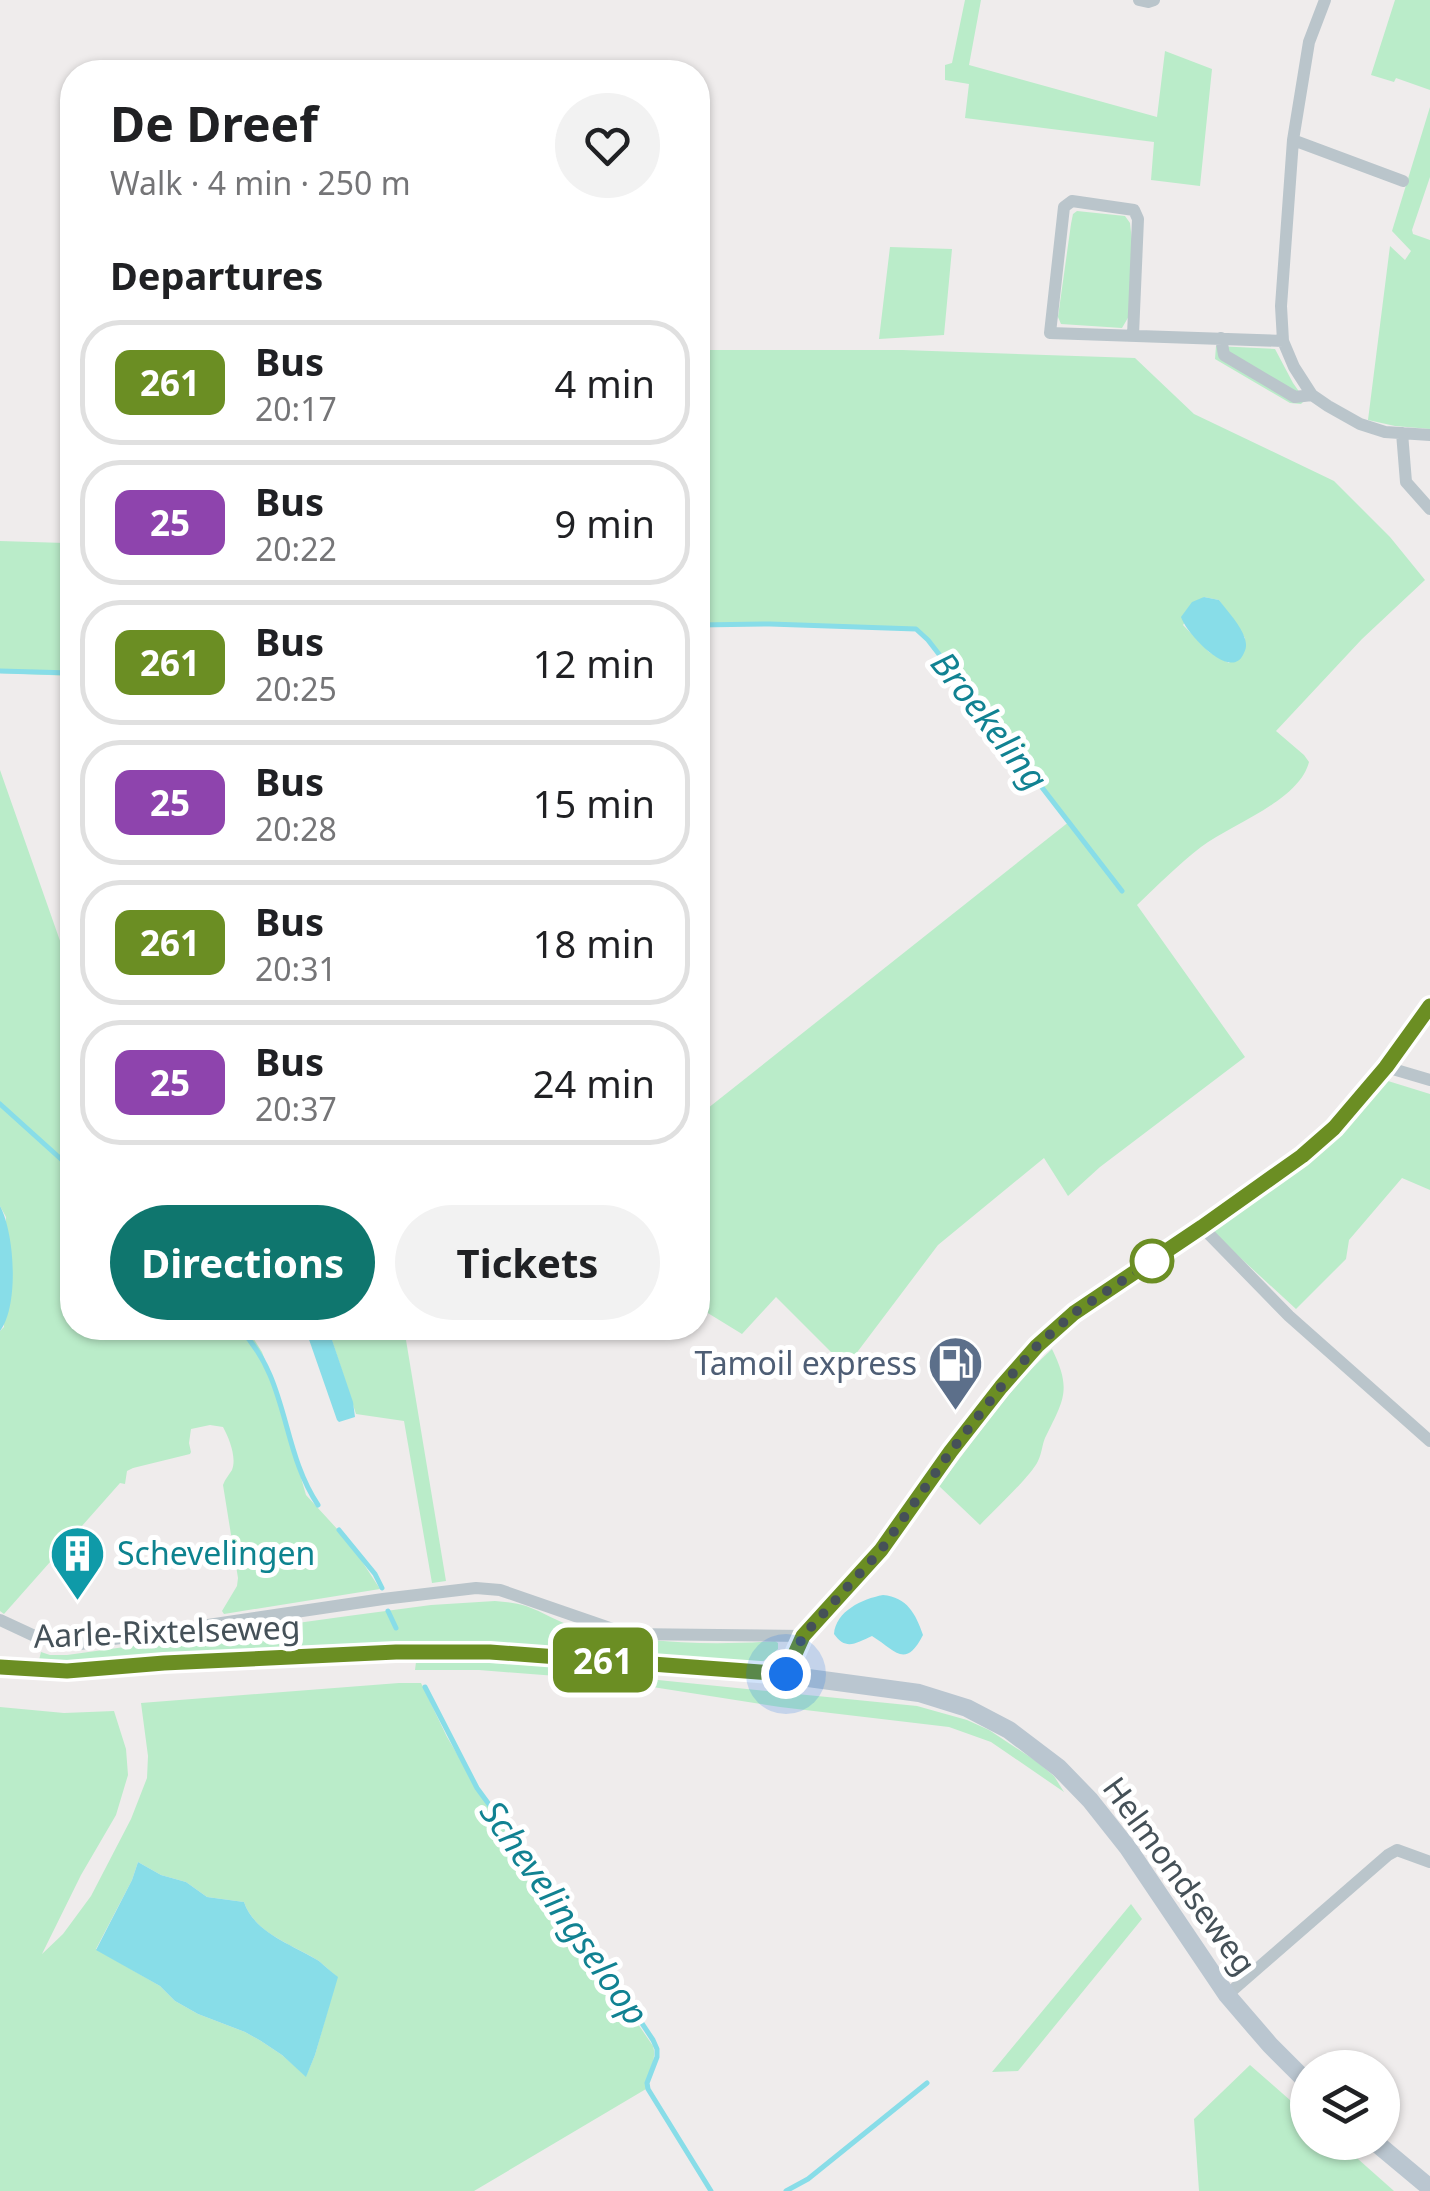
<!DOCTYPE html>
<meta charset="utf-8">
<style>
:root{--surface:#fff;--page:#f2f2f2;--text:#202124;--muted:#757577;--line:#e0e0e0;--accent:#0f766e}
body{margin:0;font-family:"Noto Sans",sans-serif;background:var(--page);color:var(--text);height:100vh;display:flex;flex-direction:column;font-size:38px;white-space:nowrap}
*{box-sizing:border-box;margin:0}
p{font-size:32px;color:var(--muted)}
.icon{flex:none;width:55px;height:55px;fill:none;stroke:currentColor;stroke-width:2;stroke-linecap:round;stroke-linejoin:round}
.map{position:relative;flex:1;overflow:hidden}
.drawer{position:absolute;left:60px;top:60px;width:650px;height:1280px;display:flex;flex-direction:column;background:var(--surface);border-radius:40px;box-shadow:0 2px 8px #0004}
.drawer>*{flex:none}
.badge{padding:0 20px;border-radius:15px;font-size:35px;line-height:65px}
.tools{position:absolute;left:1290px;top:2050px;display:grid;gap:20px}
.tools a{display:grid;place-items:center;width:110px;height:110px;border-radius:50%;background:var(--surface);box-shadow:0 2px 8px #0004;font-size:50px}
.you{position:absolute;width:50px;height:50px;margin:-25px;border:8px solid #fff;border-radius:50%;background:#1a73e8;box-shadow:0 0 0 15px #1a73e833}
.map>.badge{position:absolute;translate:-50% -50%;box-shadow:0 0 0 5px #fff}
h2{padding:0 50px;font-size:38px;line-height:90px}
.round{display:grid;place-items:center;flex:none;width:105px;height:105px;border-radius:52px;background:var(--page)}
.head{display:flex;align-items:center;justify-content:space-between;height:170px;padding:0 50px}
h1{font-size:48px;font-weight:700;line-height:75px}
.primary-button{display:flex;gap:20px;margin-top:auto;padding:20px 50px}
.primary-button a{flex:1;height:115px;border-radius:60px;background:var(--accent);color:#fff;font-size:40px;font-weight:700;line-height:115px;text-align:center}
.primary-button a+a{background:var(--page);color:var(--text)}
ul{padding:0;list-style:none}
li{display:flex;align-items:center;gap:30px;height:125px;margin:0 20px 15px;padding:0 30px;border:5px solid var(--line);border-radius:40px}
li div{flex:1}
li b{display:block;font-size:38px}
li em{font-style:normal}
li .badge{min-width:110px;font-weight:700;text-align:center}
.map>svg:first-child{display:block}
.green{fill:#baecc9;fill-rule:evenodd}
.water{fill:#88dde8}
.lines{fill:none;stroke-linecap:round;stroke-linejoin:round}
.stream{stroke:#88dde8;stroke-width:5}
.street{stroke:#bac5cb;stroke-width:12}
.secondary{stroke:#bac6d0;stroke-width:18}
.line-casing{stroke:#fff;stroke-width:22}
.line{stroke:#6b8e23;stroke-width:15}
.walk{stroke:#455158;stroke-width:10;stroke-dasharray:0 18}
.stop-dot{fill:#fff;stroke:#6b8e23;stroke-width:5}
.labels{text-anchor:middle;stroke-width:10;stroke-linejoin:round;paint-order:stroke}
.service-label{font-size:32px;fill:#4e5e75;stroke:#fff;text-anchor:end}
.culture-label{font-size:32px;fill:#0d838f;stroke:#fff;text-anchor:start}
.street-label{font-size:32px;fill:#455158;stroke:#fff}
.water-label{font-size:35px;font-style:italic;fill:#118292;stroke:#fff}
</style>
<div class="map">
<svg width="1430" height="2191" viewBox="0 0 1430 2191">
<rect width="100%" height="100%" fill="#efecec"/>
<!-- green -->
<path class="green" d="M965 0H981L969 65 1157 117 1165 51 1212 69 1200 186 1151 180 1154 142 965 118 969 84 945 80V65L952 63Z
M1395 0H1430V90L1396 78 1394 82 1371 75Z
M1430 107V177L1412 230 1413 234 1430 240V429L1395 426 1368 420 1390 246 1405 260 1411 251 1392 231Z
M1077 211 1125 216 1130 223 1132 241 1129 316 1122 328 1061 324 1058 317 1071 224 1073 214Z
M890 247 952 249 944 335 879 339Z
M1216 346 1275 349 1293 383 1305 400 1301 404 1290 403 1215 359Z
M702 350H903L1135 358 1194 414 1334 481 1390 537 1425 580 1362 639 1276 731 1304 755 1309 762C1299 801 1232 824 1201 847 1178 865 1158 885 1137 905L1245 1057 1100 1167 1068 1196 1044 1158 938 1245 846 1367 776 1297 742 1334 698 1307V1116L1070 821 917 628 772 623 698 624V383ZM1204 597 1219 600 1245 638 1229 663 1209 652 1183 625Z
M0 541 65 543 72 541V676L0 673Z
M0 770 72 975V1328H247L262 1352 275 1388 306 1495 350 1543 380 1589 224 1614 222 1611 237 1586 238 1578 223 1485C225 1479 229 1475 232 1470 237 1457 229 1438 223 1427L210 1425 191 1429 189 1443 191 1452 190 1454 133 1468 127 1471 125 1484 120 1483 4 1614 0 1611V1331L4 1327 6 1217 0 1206Z
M1388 1081 1430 1094V1190L1402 1178 1349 1240 1346 1259 1296 1309 1210 1230 1299 1167 1344 1130Z
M328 1328H404L446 1581 432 1583 404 1421 356 1414Z
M1052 1349C1072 1390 1064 1399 1045 1438 1042 1445 1042 1453 1038 1461 1032 1475 993 1511 980 1525L939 1486C975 1439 1008 1389 1052 1349Z
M495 1601C506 1602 516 1603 526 1606 543 1612 558 1622 575 1627 639 1643 709 1646 775 1641L778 1643V1649L761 1663 524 1646 438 1643 38 1664 41 1652 50 1655H67L348 1616 431 1605Z
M460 1661 592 1669 658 1680 917 1706 967 1720 989 1730 1036 1761 1054 1776 1064 1792 991 1742 949 1727 780 1707 608 1680 479 1670H415L416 1662Z
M399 1683H421L447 1737 487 1804 653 2046C658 2062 645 2073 646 2089L474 2191H0V1707L64 1713 114 1711 126 1749 128 1775 116 1815 81 1875 42 1954 63 1934 91 1896 131 1819 147 1778 148 1756 141 1703ZM138 1862 161 1875 186 1882 207 1897 244 1902C254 1933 293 1945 319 1961 325 1966 331 1972 337 1977L315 2055 306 2076 282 2055 261 2041 245 2032 198 2014 175 2001 160 1986 96 1949 132 1880Z
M1131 1904 1142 1919 1018 2071 992 2072Z
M1250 2065 1307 2115 1308 2142 1340 2143 1394 2191H1199L1194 2119Z"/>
<!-- water -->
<path class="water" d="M1204 597 1219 600C1228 612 1241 625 1245 639 1247 646 1246 649 1243 655 1230 681 1186 633 1181 617L1192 602Z
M0 1206C15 1234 19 1306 0 1331Z
M305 1328H328L353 1402 355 1417 339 1422 337 1420Z
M883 1595C907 1597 916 1614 923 1635 905 1670 895 1650 872 1636 856 1643 846 1651 834 1634 836 1611 862 1599 883 1595Z
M138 1862 161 1875 186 1882 207 1897 244 1902C254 1933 294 1945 319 1961 325 1966 331 1972 338 1977L315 2055 306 2077 282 2055 261 2041 245 2032 198 2014 175 2001 160 1986 96 1950 132 1880Z"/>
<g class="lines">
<!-- stream -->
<path class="stream" d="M698 625 770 624 916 629 928 640 1122 891
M0 671 72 673
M0 1104 72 1169
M239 1328C290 1380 280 1448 318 1505
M339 1530 375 1574 382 1588
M388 1611 396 1628
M425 1687 477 1788 570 1915 653 2040 657 2049V2057L647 2083 648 2089 711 2191
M786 2191 808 2179 927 2083"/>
<!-- street -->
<path class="street" d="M1139 0 1148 2 1154 0
M1325 0 1309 42 1293 140 1281 306 1283 341 1294 367 1312 395 1328 406 1360 424 1385 432 1430 435
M1293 140 1403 181
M1133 335 1138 219 1134 210 1072 201 1064 207 1050 333 1283 341
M1221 338 1224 355 1295 397 1312 395
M1402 433 1406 482 1430 509
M1386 1067 1430 1080
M1202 1227 1289 1316 1430 1441
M0 1620 41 1639 80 1644 383 1599 476 1588 500 1590 627 1634 803 1636
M786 1675 803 1636 881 1550 951 1451 1001 1387 1037 1346 1074 1313 1202 1227 1302 1156 1334 1128 1386 1067 1430 1006
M1227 1995 1388 1855 1397 1850 1430 1862"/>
<!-- secondary -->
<path class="secondary" d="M0 1667 67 1671 164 1663 396 1653 490 1652 786 1675 919 1693 967 1708 1009 1730 1059 1768 1090 1800 1128 1848 1227 1995 1270 2045 1308 2083
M1375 2142 1430 2188"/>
</g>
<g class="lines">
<defs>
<path id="line" d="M0 1667 67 1671 164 1663 396 1652H490L786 1674 803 1636 881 1550 951 1451 1001 1387 1037 1346 1074 1313 1202 1227 1302 1156 1334 1128 1386 1067 1430 1006"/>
</defs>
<!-- line casing -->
<use href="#line" class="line-casing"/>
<!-- line -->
<use href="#line" class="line"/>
<!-- walk -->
<path class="walk" d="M786 1674 803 1636 881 1550 951 1451 1001 1387 1037 1346 1074 1313 1152 1261"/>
</g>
<!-- icons -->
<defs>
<symbol id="fuel-pin" viewBox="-11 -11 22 30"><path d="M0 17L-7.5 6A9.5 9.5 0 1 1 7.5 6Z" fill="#5c6f8a" stroke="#fff"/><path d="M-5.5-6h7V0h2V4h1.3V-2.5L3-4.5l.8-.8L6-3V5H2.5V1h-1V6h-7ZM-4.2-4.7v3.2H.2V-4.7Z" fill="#fff"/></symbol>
<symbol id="building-pin" viewBox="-11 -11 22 30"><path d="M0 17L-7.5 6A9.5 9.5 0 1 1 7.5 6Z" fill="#0f9aa8" stroke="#fff"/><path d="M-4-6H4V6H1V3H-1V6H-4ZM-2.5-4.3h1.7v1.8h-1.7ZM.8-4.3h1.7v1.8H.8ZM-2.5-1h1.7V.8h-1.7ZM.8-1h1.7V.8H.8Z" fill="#fff"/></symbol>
</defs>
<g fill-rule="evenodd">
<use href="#fuel-pin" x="924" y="1332" width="63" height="86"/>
<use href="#building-pin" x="46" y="1522" width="63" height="86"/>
</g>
<!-- markers -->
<circle class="stop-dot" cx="1152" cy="1261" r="20"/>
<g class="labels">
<!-- service labels -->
<g class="service-label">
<text x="917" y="1375">Tamoil express</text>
</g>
<!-- culture labels -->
<g class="culture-label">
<text x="117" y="1565">Schevelingen</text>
</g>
<!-- street labels -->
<g class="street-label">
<text transform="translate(167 1632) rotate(-2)" y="11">Aarle-Rixtelseweg</text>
<text transform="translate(1179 1876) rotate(54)" y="11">Helmondseweg</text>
</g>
<!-- water labels -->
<g class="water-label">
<text transform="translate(989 721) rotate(52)" y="12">Broekeling</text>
<text transform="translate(564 1913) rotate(55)" y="12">Schevelingseloop</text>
</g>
</g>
</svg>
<div class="tools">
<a><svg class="icon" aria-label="layers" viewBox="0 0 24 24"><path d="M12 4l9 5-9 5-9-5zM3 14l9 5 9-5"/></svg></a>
</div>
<div class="you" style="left:786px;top:1674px"></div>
<b class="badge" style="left:603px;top:1660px;background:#6b8e23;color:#fff">261</b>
<section class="drawer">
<div class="head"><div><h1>De Dreef</h1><p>Walk · 4 min · 250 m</p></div><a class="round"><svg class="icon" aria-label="heart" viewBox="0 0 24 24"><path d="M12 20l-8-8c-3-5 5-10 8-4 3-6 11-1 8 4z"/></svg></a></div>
<h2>Departures</h2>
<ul>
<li><span class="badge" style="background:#6b8e23;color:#fff">261</span><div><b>Bus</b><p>20:17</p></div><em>4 min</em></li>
<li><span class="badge" style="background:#8e44ad;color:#fff">25</span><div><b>Bus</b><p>20:22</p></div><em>9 min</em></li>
<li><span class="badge" style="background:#6b8e23;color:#fff">261</span><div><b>Bus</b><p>20:25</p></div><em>12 min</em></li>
<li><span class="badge" style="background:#8e44ad;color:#fff">25</span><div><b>Bus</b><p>20:28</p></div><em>15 min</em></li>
<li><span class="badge" style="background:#6b8e23;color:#fff">261</span><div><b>Bus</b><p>20:31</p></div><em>18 min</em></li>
<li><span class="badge" style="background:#8e44ad;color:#fff">25</span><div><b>Bus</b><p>20:37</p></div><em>24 min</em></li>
</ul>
<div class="primary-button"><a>Directions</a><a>Tickets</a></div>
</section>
</div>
